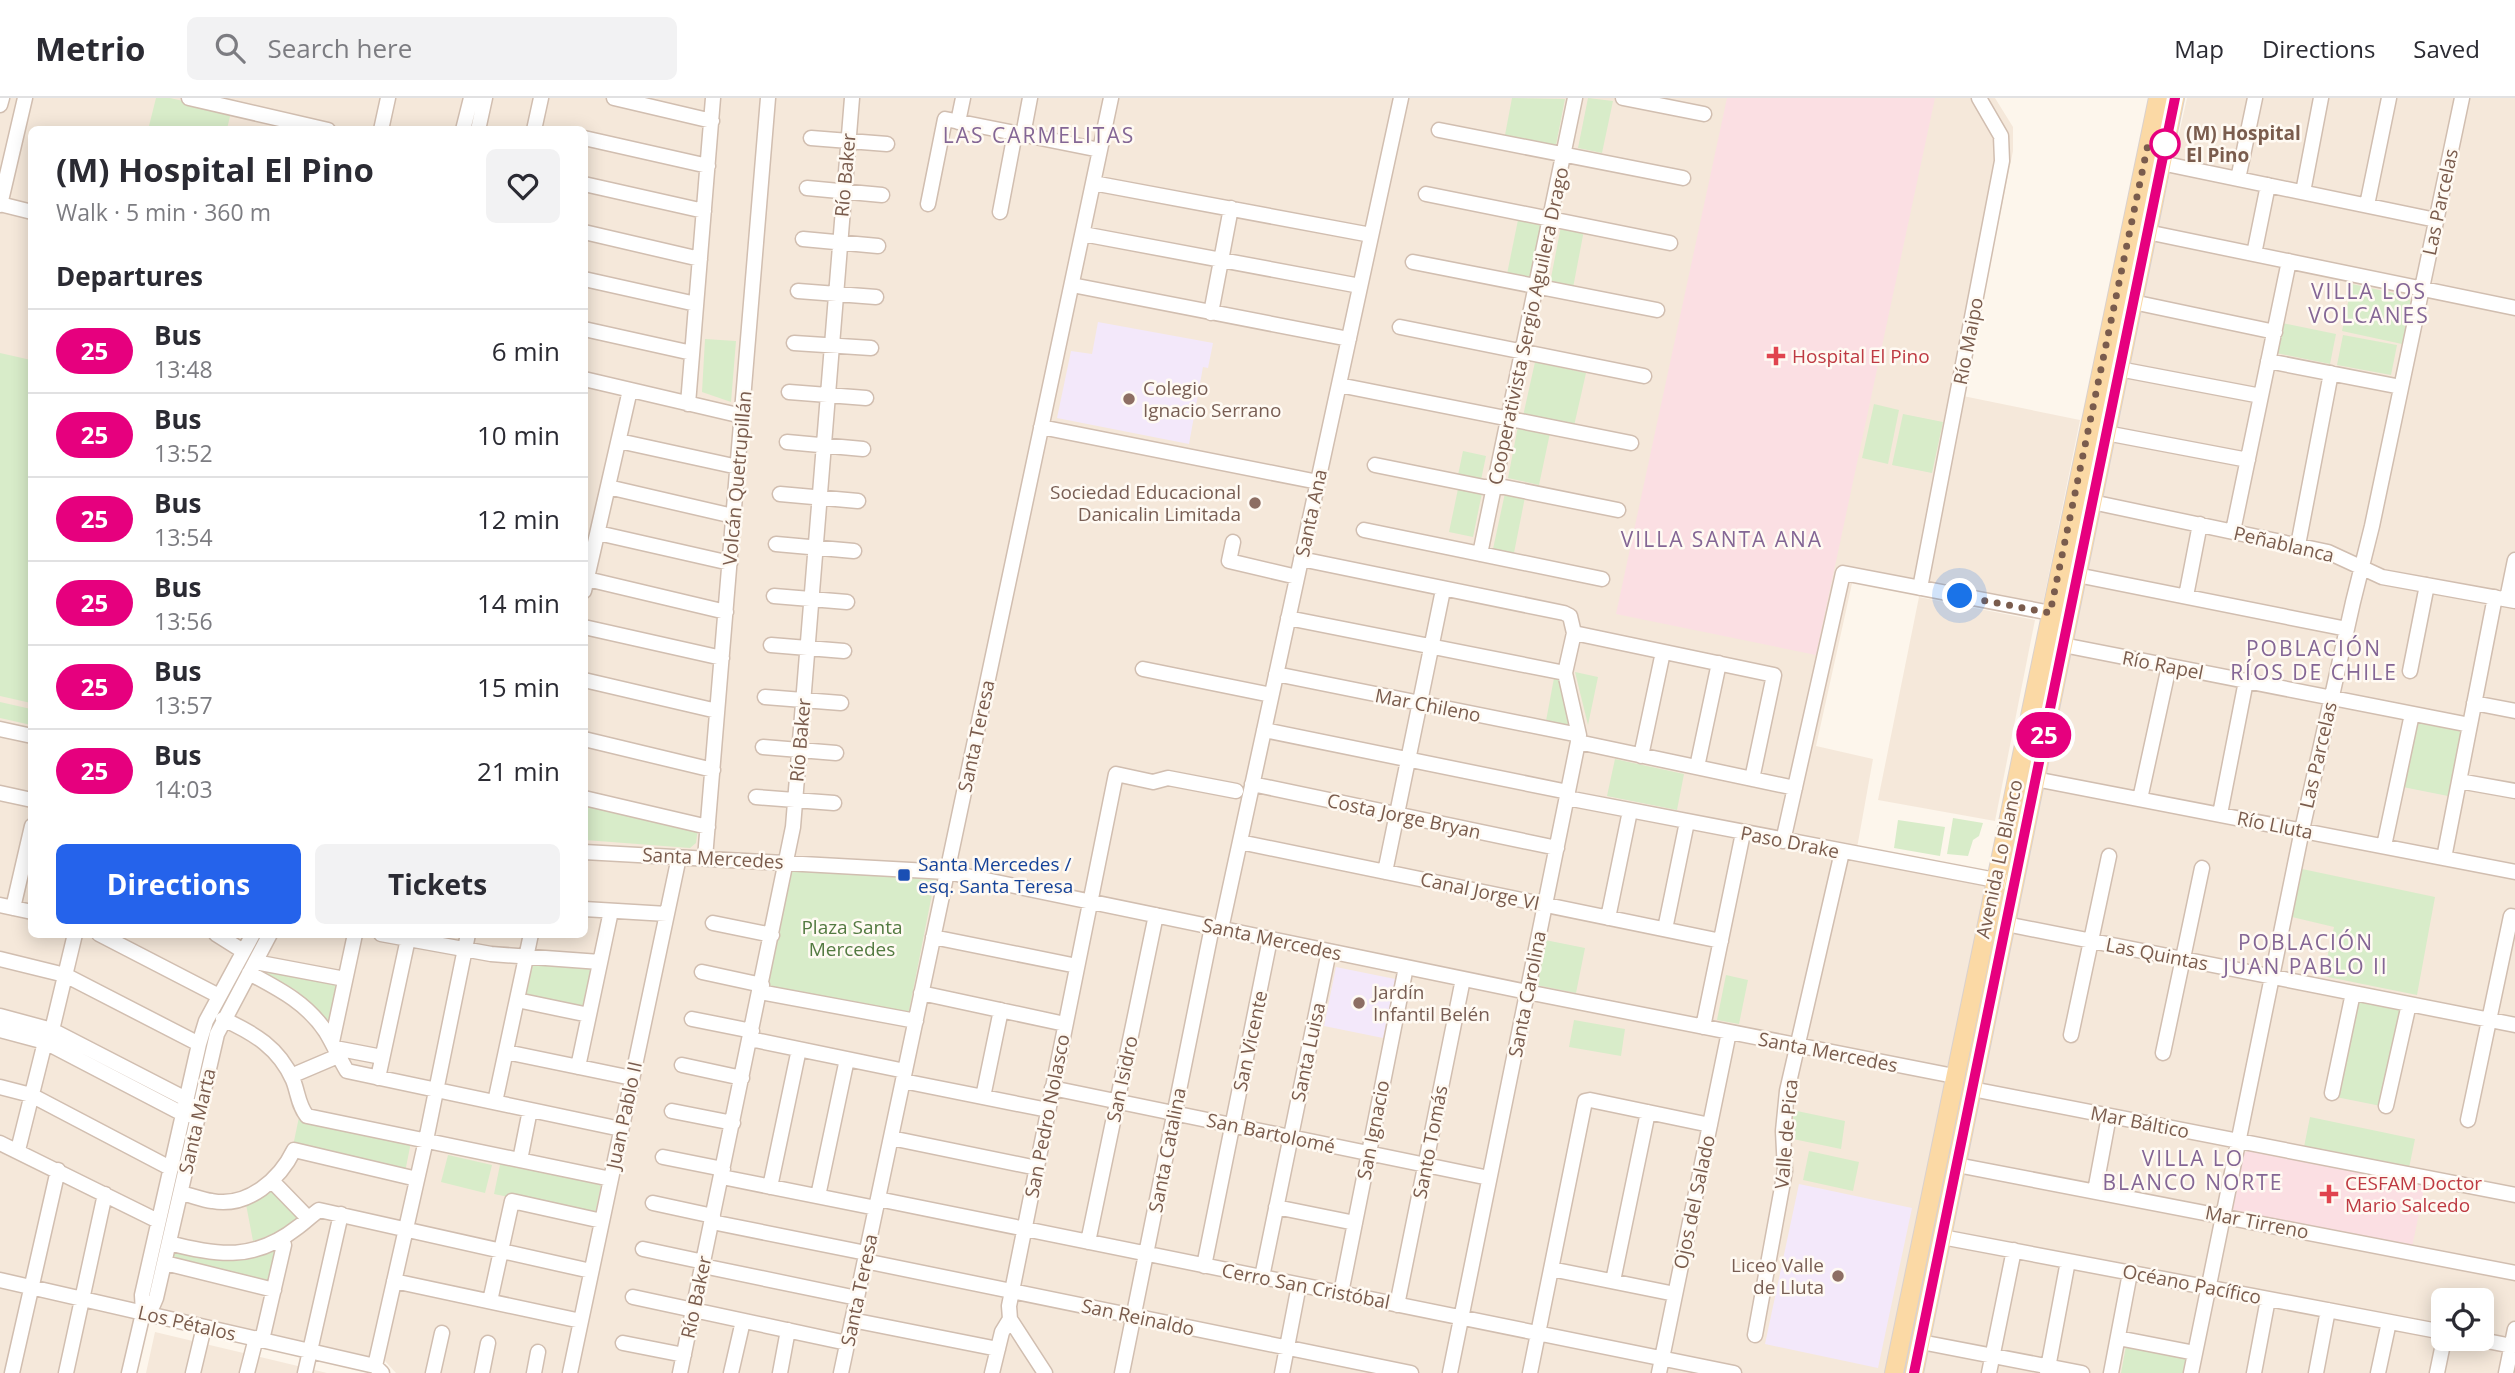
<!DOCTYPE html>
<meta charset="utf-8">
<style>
:root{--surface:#fff;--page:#f2f2f3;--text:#2b2b33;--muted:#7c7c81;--line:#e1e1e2;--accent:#2563eb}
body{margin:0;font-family:"Open Sans",sans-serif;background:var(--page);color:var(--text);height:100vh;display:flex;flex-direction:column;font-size:26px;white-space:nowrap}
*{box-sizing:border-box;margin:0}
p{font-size:23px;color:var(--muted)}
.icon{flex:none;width:38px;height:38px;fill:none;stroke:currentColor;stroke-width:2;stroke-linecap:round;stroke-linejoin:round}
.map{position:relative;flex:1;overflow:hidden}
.details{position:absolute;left:28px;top:28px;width:560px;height:812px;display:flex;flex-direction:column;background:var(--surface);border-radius:10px;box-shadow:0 4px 18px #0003}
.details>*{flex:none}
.badge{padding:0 14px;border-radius:23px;font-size:24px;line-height:46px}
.fabs{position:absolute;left:2431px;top:1190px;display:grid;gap:14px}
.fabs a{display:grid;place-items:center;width:63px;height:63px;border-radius:10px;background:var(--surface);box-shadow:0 4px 18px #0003;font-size:35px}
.you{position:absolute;width:35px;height:35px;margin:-18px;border:5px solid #fff;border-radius:50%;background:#1a73e8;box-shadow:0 0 0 10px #1a73e833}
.map>.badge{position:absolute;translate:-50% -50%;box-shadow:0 0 0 4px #fff}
h2{padding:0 28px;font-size:26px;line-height:63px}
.round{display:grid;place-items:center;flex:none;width:74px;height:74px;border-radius:10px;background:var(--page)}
.summary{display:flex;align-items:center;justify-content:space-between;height:119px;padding:0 28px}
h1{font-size:33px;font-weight:700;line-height:52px}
.primary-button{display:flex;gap:14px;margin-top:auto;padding:14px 28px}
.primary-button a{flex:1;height:80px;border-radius:10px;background:var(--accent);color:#fff;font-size:28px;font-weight:700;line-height:80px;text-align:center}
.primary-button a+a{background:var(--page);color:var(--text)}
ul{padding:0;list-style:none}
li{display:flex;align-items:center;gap:21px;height:84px;padding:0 28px;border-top:2px solid var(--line)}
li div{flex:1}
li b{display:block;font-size:26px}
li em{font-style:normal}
li .badge{min-width:77px;font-weight:700;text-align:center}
header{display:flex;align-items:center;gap:42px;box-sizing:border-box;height:98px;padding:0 35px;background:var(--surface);border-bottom:2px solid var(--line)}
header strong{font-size:33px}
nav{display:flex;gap:38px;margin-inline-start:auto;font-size:24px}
.search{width:490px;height:63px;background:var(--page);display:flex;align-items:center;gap:18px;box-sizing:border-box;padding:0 24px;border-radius:10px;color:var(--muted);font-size:26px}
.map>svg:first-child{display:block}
.residential{fill:#f5e8da;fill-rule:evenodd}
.education{fill:#f3e8fa}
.medical{fill:#fbdfe3}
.green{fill:#d8ecc9}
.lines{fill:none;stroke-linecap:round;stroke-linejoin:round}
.minor-casing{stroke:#d1beb0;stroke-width:17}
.major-casing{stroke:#dad1cd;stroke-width:20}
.minor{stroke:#fff;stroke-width:14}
.major{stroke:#fbd9a5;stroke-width:18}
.line-casing{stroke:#fff;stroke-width:16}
.line{stroke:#e6007e;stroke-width:10}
.walk{stroke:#7a5c4d;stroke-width:7;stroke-dasharray:0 12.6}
.stop-dot{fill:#fff;stroke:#e6007e;stroke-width:3.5}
.health-dot{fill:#e0444e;stroke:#fffaf3;stroke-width:2.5}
.education-dot{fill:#8d6e63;stroke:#fffaf3;stroke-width:2.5}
.transit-dot{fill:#1a4fb4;stroke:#fffaf3;stroke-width:2.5}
.labels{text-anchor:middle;stroke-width:5;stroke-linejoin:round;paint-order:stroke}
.stop-label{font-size:19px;font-weight:bold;fill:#7a5c4d;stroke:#fffaf3;text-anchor:start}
.street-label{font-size:19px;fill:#7a5c4d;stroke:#fffaf3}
.health-label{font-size:19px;fill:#be3a42;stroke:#fffaf3;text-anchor:start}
.education-label{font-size:19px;fill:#785e54;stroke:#fffaf3;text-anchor:start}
.transit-label{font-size:19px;fill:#164399;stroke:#fffaf3;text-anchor:start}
.park-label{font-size:19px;fill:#537a41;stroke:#fffaf3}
.neighbourhood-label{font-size:21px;letter-spacing:2px;fill:#846695;stroke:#fffaf3}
</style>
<header>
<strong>Metrio</strong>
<div class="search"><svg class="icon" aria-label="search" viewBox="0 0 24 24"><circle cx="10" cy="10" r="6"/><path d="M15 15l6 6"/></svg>Search here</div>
<nav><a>Map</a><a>Directions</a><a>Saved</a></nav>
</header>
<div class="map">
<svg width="2515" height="1275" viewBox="0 0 2515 1275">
<rect width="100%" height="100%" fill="#fdf6ec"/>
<!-- residential -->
<path class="residential" d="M0 0H1995L2013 29V53L1963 298 2080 322 2042 510 1855 472 1816 648 1873 661 1857 750 2012 778 2187 0H2515V1275H396L385 1263 146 1209 130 1275H0ZM32 32H584V836H32ZM2443 1202H2482V1241H2443Z
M1919 499 2035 522 1995 723 1878 702Z
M155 1234 327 1275H146Z"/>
<!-- education -->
<path class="education" d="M1098 224 1213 245 1208 270 1203 269 1189 346 1057 320 1071 253 1092 256Z
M1336 869 1395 881 1383 940 1324 928Z
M1799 1086 1912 1110 1878 1270 1765 1246Z"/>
<!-- medical -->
<path class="medical" d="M1727 0H1935L1816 557 1616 516Z
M2251 1051 2426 1082 2412 1149 2236 1114 2232 1110 2244 1055Z"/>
<!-- green -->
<path class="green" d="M156 0H170L231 14 227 31 148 32Z
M1512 0 1565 1 1556 47 1505 37Z
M1588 0 1613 3 1602 55 1578 50Z
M1518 122 1541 126 1530 181 1507 176Z
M1561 128 1584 132 1573 190 1550 185Z
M2352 186 2407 198 2411 204 2402 246 2342 233Z
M2282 225 2336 236 2330 266 2276 255Z
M2343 237 2397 247 2391 277 2337 267Z
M705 241 736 243 731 304 702 294Z
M0 255 31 262V605L0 598Z
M1535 264 1586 275 1574 328 1523 318Z
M1874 306 1899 312 1888 366 1862 360Z
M1903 316 1943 324 1932 375 1892 367Z
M1518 328 1550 335 1539 387 1508 380Z
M1463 353 1486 358 1481 382 1458 377Z
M1458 391 1482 395 1473 439 1449 434Z
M1505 395 1525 399 1514 455 1493 451Z
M1575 574 1598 579 1588 627Z
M1554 580 1560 582 1570 630 1546 623Z
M0 604 31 611V627L0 620Z
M2416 623 2461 632 2448 698 2403 689Z
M1615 661 1684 676 1677 712 1607 698Z
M584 704 698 730 696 745 690 750 585 742Z
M1953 720 1983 725 1979 738 1973 742 1968 758 1947 756Z
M1898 722 1945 729 1940 758 1894 750Z
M791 767 935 781 908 918 762 890Z
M2302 771 2435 799 2417 897 2323 878 2334 829 2292 819Z
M1545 842 1585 850 1576 895 1536 887Z
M530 865 593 868 584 912 522 900Z
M260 870 337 887 329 932 319 917 296 892 258 875Z
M1726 877 1748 882 1739 926 1717 922Z
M2356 902 2401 911 2381 1008 2336 999Z
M1574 922 1625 931 1621 958 1569 949Z
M1792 1012 1845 1023 1841 1051 1793 1041Z
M299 1019 411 1044 405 1074 293 1048Z
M2310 1019 2415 1041 2409 1070 2304 1049Z
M1809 1053 1859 1064 1853 1093 1803 1082Z
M448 1057 492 1067 485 1095 441 1084Z
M501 1062 602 1082 595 1116 494 1096Z
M273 1088 300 1120 279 1134 253 1143 245 1101Z
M277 1151 269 1186 172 1161V1153L219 1162Z
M2126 1248 2186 1260 2183 1275H2121Z"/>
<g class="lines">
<defs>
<path id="minor" d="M189 0 328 32
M614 0 712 23
M1623 0 1704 16
M0 7 2 0
M958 24 963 0
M381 32 388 0
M463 32 471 0
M478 32 485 0
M534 32 541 0
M1439 32 1683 80
M1023 37 1030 0
M584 40 708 68
M811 40 887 46
M2161 65 2436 122
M2238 81 2255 0
M1093 85 1371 137
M584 86 704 113
M807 90 882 97
M2303 94 2321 0
M1426 96 1670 145
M0 106 32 114
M928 106 945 21 1100 52
M0 107 25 0
M2367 107 2389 0
M1000 114 1015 35
M584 134 700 161
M2147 134 2515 210
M1083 136 1360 188
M803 141 878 148
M2254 156 2268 87
M1413 164 1657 212
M584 181 696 206
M1072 187 1349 241
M798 193 876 199
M2133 204 2275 234
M1211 215 1231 110
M1400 229 1644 278
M584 231 692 255
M794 245 871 250
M2268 263 2401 289
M2119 271 2261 298
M584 281 742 318
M1339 287 1631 345
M789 294 866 300
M688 306 713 0
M1041 329 1318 384
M2106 335 2248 362
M619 343 738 369
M787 344 863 351
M1375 367 1484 389H1504L1618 412
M608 389 733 418
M780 396 858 403
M2092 404 2328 454 2382 479 2515 503
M1364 432 1602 481
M2233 433 2289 163
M598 435 730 465
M1233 444 1229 463 1297 479
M776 446 854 453
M2298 447 2331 275
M1480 456 1575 0
M1301 461 1564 515 1570 518 1574 535 1565 575 1579 637 1578 644 1450 1275
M2077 477 2347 531
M587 481 726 514
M1920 490 2002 63 2001 38 1979 0
M584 493 630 292
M774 498 847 504
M2186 498 2200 426
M2507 501 2515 462
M1288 520 1565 575
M584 529 722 560
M1574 535 1774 577 1752 681
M771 547 844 553
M2063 547 2470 627
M1143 571 1271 597
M2410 573 2427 487
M1276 576 1579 637
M584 582 717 613
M765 599 841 605
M2474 605 2515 613
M0 631 32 638
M1264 632 1568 694
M584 641 713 672
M1578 644 1795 690
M763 649 836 655
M1641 658 1663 554
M1697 669 1719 565
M2035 681 2515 774
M2459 683 2515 693
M1252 686 1557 750
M0 695 32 702
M756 699 834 705
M584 700 708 729
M1567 700 2006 784
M2140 701 2169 568
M2220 716 2246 583
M1783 743 1843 475 2051 515
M1240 744 1721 843
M2384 748 2412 616
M584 754 947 774 1527 894 1954 978
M705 760 768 0
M2444 760 2495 499
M1385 774 1443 492
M0 807 32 814
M13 810 32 728
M584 811 667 816
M1608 820 1630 713
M713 825 772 837
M2006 826 2515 927
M1221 831 1401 0
M1665 831 1687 724
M99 836 219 898
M216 836 243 853
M381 836 491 856 600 864
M933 839 1077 868
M0 861 65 877 199 946
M255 864 345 881
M702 874 762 887
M249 875C279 891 307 905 326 934 334 947 339 960 347 973L621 1031
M760 894 916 923
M921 895 1065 926
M517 902 589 917
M0 918 52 932 186 1001 191 1009
M223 921C254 935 279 950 293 982 298 994 298 1007 307 1018L611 1081
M692 921 752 933
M1703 929 1743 735
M0 932 45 944 183 1016 189 1017
M2071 937 2109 758
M750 941 905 973
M332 944 355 836
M335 950 382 959
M506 954 632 980
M2163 955 2202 770
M682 967 742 980
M578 969 611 813
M291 978 338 958
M378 980 409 836
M903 983 1048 1012
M0 989 31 997 170 1070
M1052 990 1489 1080
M1972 991 2515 1097
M2332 995 2353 895
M983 999 1001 912
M495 1004 531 836
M2386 1008 2409 906
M672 1013 733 1025
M2468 1022 2511 818 2515 819
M891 1040 1037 1070
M0 1045 158 1123
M18 1052 45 944 52 932 75 836
M663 1059 723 1071
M520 1062 530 1012
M1957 1067 2515 1175
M722 1079 876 1110
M272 1083 308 1120
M770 1089 799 951
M2095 1093 2109 1018
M181 1095C191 1097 202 1102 212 1103 248 1110 280 1081 294 1052L417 1081
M818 1098 847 961
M878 1101 1734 1275
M653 1105 713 1118
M1276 1109 1355 1125
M712 1124 866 1155
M1942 1139 2443 1234
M1088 1144 1156 817
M169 1145C218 1158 255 1163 298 1129 305 1124 312 1117 319 1112L591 1173
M643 1151 704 1164
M865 1163 1411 1275
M165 1165 274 1192
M703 1168 857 1200
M1204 1168 1270 841
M1551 1171 1675 1196
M1262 1179 1329 853
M0 1182 375 1268 382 1275
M394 1183 581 1223
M1613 1183 1648 1014
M1341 1195 1406 869
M633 1199 847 1245
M490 1203 512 1103 602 1123
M1397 1207 1463 881
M143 1215 153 1207 156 1200 217 936 270 836
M1010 1221 1045 1275
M852 1222 998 1251
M1755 1237 1785 1073 1783 1033 1787 993 1842 754
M2118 1240 2195 1255
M2477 1241 2512 1248
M262 1242 284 1147 280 1141
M1921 1244 2082 1275
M623 1245 684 1257
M375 1268 426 1042 468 836
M12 1275 58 1072
M66 1275 105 1096
M129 1275 143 1215 142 1197 199 946 206 923 253 836
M193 1275 204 1229
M247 1275 256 1240
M305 1275 341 1116
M433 1275 442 1235
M482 1275 488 1245
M534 1275 538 1254
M570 1275 679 759
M680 1275 793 729 852 0
M731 1275 743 1223
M780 1275 788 1232
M841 1275 1111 0
M992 1275 1002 1234 1010 1221 1009 1208 1116 676 1153 684 1168 680 1236 693
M1122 1275 1212 829
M1282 1275 1299 1187
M1530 1275 1585 1003 1590 1002 1710 1027
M1659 1275 1729 934
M1989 1275 2014 1152
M2047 1275 2068 1163
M2111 1275 2130 1175
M2191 1275 2302 732 2353 504 2372 428 2462 0
M2254 1275 2268 1201
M2316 1275 2328 1212
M2378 1275 2389 1224
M2437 1275 2444 1241
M2506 1275 2515 1231"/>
<path id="major" d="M1894 1275 2158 0
M1914 1275 2175 0"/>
</defs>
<!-- minor casing -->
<use href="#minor" class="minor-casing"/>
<!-- major casing -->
<use href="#major" class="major-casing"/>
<!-- minor -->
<use href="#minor" class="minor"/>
<!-- major -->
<use href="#major" class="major"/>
</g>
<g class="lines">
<defs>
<path id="line" d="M1914 1275 2175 0"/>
</defs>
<!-- line casing -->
<use href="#line" class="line-casing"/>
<!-- line -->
<use href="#line" class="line"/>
<!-- walk -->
<path class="walk" d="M1960 498 2050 515 2148 46H2165"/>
</g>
<!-- markers -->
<circle class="stop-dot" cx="2165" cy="46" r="14"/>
<g class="health-dot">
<path d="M1772.5 247.5h7v7h7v7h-7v7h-7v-7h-7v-7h7z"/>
<path d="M2325.5 1085.5h7v7h7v7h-7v7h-7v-7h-7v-7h7z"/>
</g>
<g class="education-dot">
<circle cx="1129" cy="301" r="7"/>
<circle cx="1255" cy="405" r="7"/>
<circle cx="1359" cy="905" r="7"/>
<circle cx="1838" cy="1178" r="7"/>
</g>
<rect class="transit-dot" x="897" y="770" width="14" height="14" rx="3.5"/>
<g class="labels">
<!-- stop labels -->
<g class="stop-label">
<text x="2186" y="42">(M) Hospital<tspan x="2186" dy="22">El Pino</tspan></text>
</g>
<!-- street labels -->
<g class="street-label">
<text transform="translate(845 77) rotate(-85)" y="7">Río Baker</text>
<text transform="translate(2440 104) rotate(-78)" y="7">Las Parcelas</text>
<text transform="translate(1528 228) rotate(-78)" y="7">Cooperativista Sergio Aguilera Drago</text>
<text transform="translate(1968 243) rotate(-79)" y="7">Río Maipo</text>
<text transform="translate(737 380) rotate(-85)" y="7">Volcán Quetrupillán</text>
<text transform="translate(1311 415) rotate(-78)" y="7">Santa Ana</text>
<text transform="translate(2284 446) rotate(13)" y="7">Peñablanca</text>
<text transform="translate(2163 567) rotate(11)" y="7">Río Rapel</text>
<text transform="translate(1428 607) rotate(11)" y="7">Mar Chileno</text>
<text transform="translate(976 638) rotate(-78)" y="7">Santa Teresa</text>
<text transform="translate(800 642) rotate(-85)" y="7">Río Baker</text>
<text transform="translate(2318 657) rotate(-77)" y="7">Las Parcelas</text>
<text transform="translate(1404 718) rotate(12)" y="7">Costa Jorge Bryan</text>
<text transform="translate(2275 727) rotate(11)" y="7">Río Lluta</text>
<text transform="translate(1790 744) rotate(11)" y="7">Paso Drake</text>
<text transform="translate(713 760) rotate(3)" y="7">Santa Mercedes</text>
<text transform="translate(1999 761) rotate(-78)" y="7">Avenida Lo Blanco</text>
<text transform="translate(1480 793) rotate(12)" y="7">Canal Jorge VI</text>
<text transform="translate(1272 841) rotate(12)" y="7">Santa Mercedes</text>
<text transform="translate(2157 856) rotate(11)" y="7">Las Quintas</text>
<text transform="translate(1527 896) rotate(-79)" y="7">Santa Carolina</text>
<text transform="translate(1250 943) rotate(-78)" y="7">San Vicente</text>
<text transform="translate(1308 954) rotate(-78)" y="7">Santa Luisa</text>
<text transform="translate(1828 954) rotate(11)" y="7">Santa Mercedes</text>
<text transform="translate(1122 981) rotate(-78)" y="7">San Isidro</text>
<text transform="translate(624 1017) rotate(-78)" y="7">Juan Pablo II</text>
<text transform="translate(1047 1018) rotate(-79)" y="7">San Pedro Nolasco</text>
<text transform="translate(197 1023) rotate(-77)" y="7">Santa Marta</text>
<text transform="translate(2140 1024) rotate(11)" y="7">Mar Báltico</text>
<text transform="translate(1373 1032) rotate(-79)" y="7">San Ignacio</text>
<text transform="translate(1271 1035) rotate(12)" y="7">San Bartolomé</text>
<text transform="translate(1786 1036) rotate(-85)" y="7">Valle de Pica</text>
<text transform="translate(1430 1044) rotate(-79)" y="7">Santo Tomás</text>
<text transform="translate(1167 1052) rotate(-79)" y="7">Santa Catalina</text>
<text transform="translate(1694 1104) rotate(-78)" y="7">Ojos del Salado</text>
<text transform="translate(2257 1124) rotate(11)" y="7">Mar Tirreno</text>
<text transform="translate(2192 1186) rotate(11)" y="7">Océano Pacífico</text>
<text transform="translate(1306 1188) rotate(11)" y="7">Cerro San Cristóbal</text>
<text transform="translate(859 1192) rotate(-78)" y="7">Santa Teresa</text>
<text transform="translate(696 1199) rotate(-78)" y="7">Río Baker</text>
<text transform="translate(1138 1219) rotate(12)" y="7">San Reinaldo</text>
<text transform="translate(187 1225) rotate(13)" y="7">Los Pétalos</text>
</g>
<!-- health labels -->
<g class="health-label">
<text x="1792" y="265">Hospital El Pino</text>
<text x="2345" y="1092">CESFAM Doctor<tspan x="2345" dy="22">Mario Salcedo</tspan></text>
</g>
<!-- education labels -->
<g class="education-label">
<text x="1143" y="297">Colegio<tspan x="1143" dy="22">Ignacio Serrano</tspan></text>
<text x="1241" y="401" text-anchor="end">Sociedad Educacional<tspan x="1241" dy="22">Danicalin Limitada</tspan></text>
<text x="1373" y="901">Jardín<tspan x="1373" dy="22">Infantil Belén</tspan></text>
<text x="1824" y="1174" text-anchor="end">Liceo Valle<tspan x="1824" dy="22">de Lluta</tspan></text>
</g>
<!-- transit labels -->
<g class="transit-label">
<text x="918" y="773">Santa Mercedes /<tspan x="918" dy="22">esq. Santa Teresa</tspan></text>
</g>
<!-- park labels -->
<g class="park-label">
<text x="852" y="836">Plaza Santa<tspan x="852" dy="22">Mercedes</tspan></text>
</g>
<!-- neighbourhood labels -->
<g class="neighbourhood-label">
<text x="1039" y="45">LAS CARMELITAS</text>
<text x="2369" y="201">VILLA LOS<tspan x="2369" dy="24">VOLCANES</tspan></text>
<text x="1722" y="449">VILLA SANTA ANA</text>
<text x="2314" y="558">POBLACIÓN<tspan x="2314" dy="24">RÍOS DE CHILE</tspan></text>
<text x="2306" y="852">POBLACIÓN<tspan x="2306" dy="24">JUAN PABLO II</tspan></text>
<text x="2193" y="1068">VILLA LO<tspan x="2193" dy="24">BLANCO NORTE</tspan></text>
</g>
</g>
</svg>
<div class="fabs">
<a><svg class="icon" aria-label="locate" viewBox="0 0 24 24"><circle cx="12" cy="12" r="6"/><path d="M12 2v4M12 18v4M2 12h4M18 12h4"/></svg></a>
</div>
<div class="you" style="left:1960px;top:498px"></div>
<b class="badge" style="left:2044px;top:637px;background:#e6007e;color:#fff">25</b>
<section class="details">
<div class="summary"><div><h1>(M) Hospital El Pino</h1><p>Walk · 5 min · 360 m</p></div><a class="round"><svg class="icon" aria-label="heart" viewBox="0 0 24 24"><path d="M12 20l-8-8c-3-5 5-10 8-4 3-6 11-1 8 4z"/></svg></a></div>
<h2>Departures</h2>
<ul>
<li><span class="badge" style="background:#e6007e;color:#fff">25</span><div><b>Bus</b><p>13:48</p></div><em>6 min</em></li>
<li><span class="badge" style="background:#e6007e;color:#fff">25</span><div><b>Bus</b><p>13:52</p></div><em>10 min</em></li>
<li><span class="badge" style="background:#e6007e;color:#fff">25</span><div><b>Bus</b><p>13:54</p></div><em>12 min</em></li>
<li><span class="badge" style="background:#e6007e;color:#fff">25</span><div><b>Bus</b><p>13:56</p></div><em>14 min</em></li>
<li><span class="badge" style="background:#e6007e;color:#fff">25</span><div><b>Bus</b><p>13:57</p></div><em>15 min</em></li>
<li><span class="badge" style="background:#e6007e;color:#fff">25</span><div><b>Bus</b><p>14:03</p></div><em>21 min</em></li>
</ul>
<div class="primary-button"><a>Directions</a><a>Tickets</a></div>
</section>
</div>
